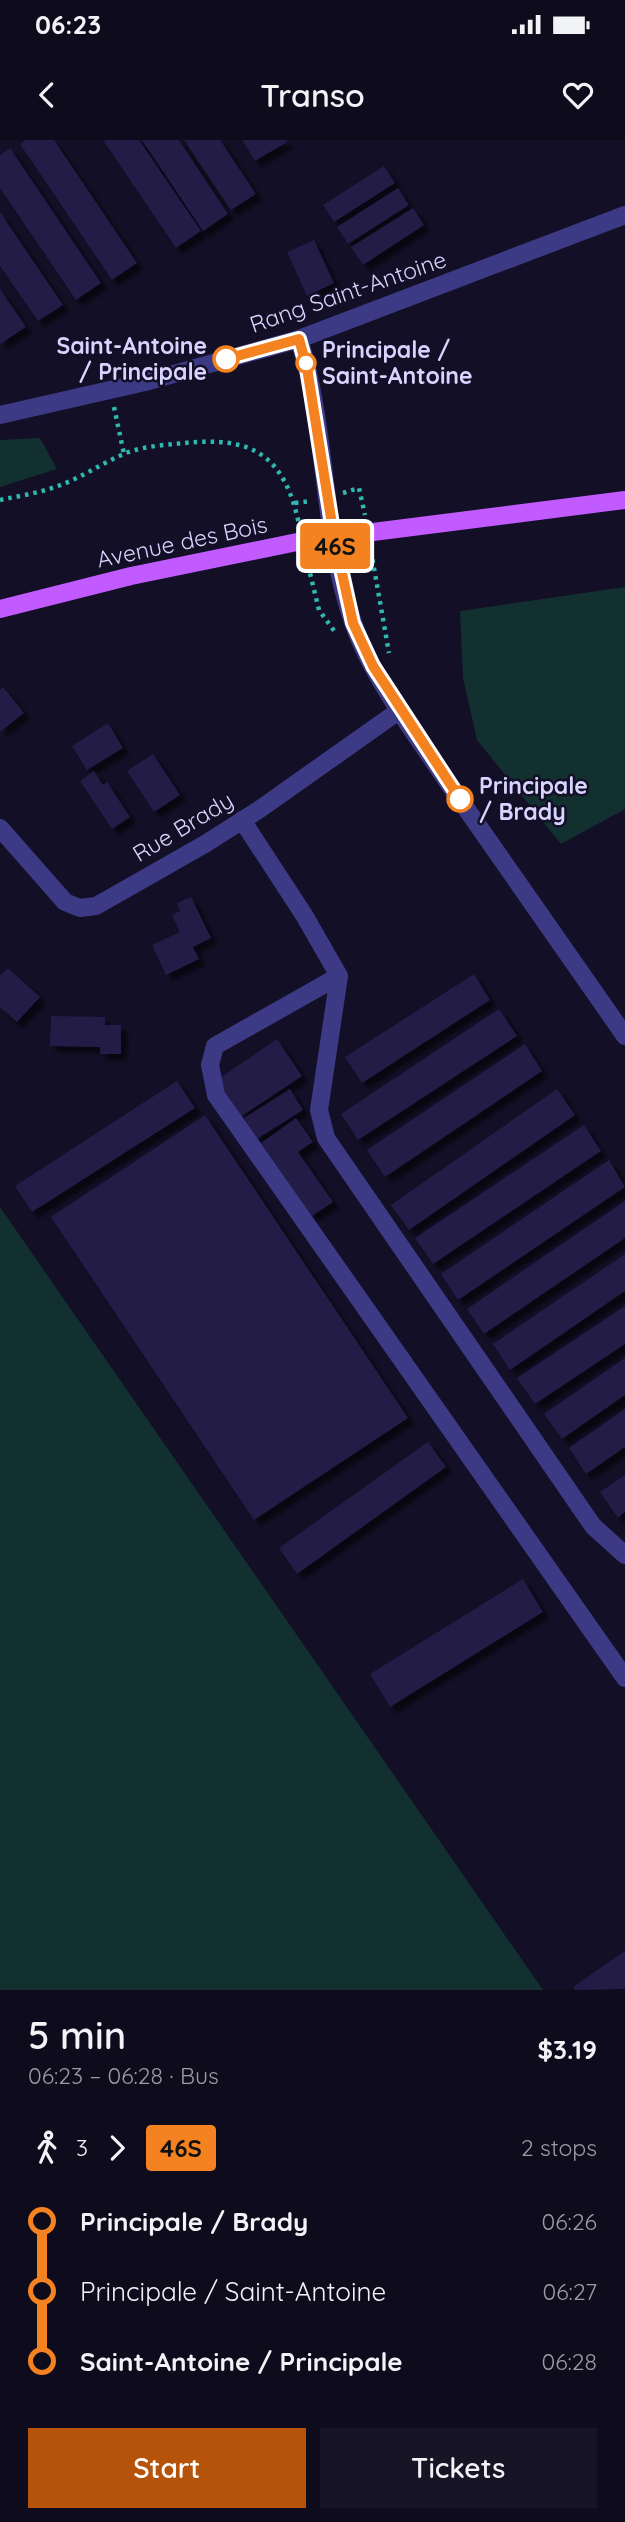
<!DOCTYPE html>
<meta charset="utf-8">
<style>
:root{--surface:#0e0b1c;--page:#171425;--text:#f1f3f6;--muted:#9b9ba3;--accent:#b45309}
body{margin:0;font-family:Quicksand,sans-serif;background:var(--page);color:var(--text);height:100vh;display:flex;flex-direction:column;font-size:26px;white-space:nowrap}
*{box-sizing:border-box;margin:0}
p{font-size:23px;color:var(--muted)}
.icon{flex:none;width:38px;height:38px;fill:none;stroke:currentColor;stroke-width:2;stroke-linecap:round;stroke-linejoin:round}
.map{position:relative;height:1850px;overflow:hidden}
.panel{display:flex;flex-direction:column;background:var(--surface);flex:1}
.panel>*{flex:none}
.badge{padding:0 14px;border-radius:5px;font-size:24px;line-height:46px}
.map>.badge{position:absolute;translate:-50% -50%;box-shadow:0 0 0 4px #fff}
.legs{display:flex;align-items:center;gap:10px;height:77px;padding:0 28px;font-size:23px}
.legs p{margin-inline-start:auto}
.overview{display:flex;align-items:center;justify-content:space-between;height:119px;padding:0 28px}
h1{font-size:38px;font-weight:600;line-height:52px}
.primary-button{display:flex;gap:14px;margin-top:auto;padding:14px 28px}
.primary-button a{flex:1;height:80px;border-radius:0px;background:var(--accent);color:#fff;font-size:28px;font-weight:600;line-height:80px;text-align:center}
.primary-button a+a{background:var(--page);color:var(--text)}
ul{padding:0 28px;list-style:none}
li{display:flex;align-items:center;gap:24px;height:70px;font-size:26px}
li i{display:grid;place-items:center;width:10px;height:100%;margin:0 9px;background:currentColor}
li i::after{content:'';width:18px;height:18px;margin:-9px;border:5px solid;border-radius:50%;background:var(--surface)}
li p{margin-inline-start:auto}
li:first-child i{background:linear-gradient(#0000 50%,currentColor 0)}
li:last-child i{background:linear-gradient(currentColor 50%,#0000 0)}
.status{display:flex;justify-content:space-between;align-items:center;height:49px;padding:0 35px;background:var(--surface);direction:ltr}
.status svg{height:19px;fill:currentColor}
header{display:flex;justify-content:space-between;align-items:center;height:91px;padding:0 28px;background:var(--surface);font-size:32px;font-weight:600}
.map>svg:first-child{display:block}
.green{fill:#12302f}
.building{fill:#241b47;filter:url(#shadow)}
.lines{fill:none;stroke-linecap:round;stroke-linejoin:round}
.path{stroke:#2fb8b0;stroke-width:4.5;stroke-dasharray:3.5 5;stroke-linecap:butt}
.minor{stroke:#3d3a85;stroke-width:18}
.major{stroke:#c25bff;stroke-width:18}
.line-1-casing{stroke:#fff;stroke-width:16}
.line-1{stroke:#f58220;stroke-width:10}
.stop-1-dot{fill:#fff;stroke:#f58220;stroke-width:3.5}
.labels{text-anchor:middle;stroke-width:5;stroke-linejoin:round;paint-order:stroke}
.street-label{font-size:23px;fill:#d9d4ff;stroke:#130f26}
.stop-label{font-size:23px;font-weight:bold;fill:#d9d4ff;stroke:#130f26;text-anchor:start}
</style>
<div class="status"><b>06:23</b><svg viewBox="0 0 49 12"><path d="M0 12V9h3v3zM5 12V6h3v6zM10 12V3h3v9zM15 12V0h3v12zM26 1h20v11H26zM47 4h2v5h-2z"/></svg></div>
<header><svg class="icon" aria-label="back" viewBox="0 0 24 24"><path d="M15 5l-7 7 7 7"/></svg>Transo<svg class="icon" aria-label="heart" viewBox="0 0 24 24"><path d="M12 20l-8-8c-3-5 5-10 8-4 3-6 11-1 8 4z"/></svg></header>
<div class="map">
<svg width="625" height="1850" viewBox="0 0 625 1850">
<defs>
<filter id="shadow"><feDropShadow dx="6" dy="6" stdDeviation="2" flood-color="#0009"/></filter>
</defs>
<rect width="100%" height="100%" fill="#130f26"/>
<!-- green -->
<path class="green" d="M40 298 57 329 0 347V300Z
M625 447V669L561 704 477 600 463 538 460 471Z
M0 1067 543 1850H0Z"/>
<!-- building -->
<path class="building" d="M26 0H54L137 123 112 140 20 4Z
M103 0H139L201 91 176 108Z
M142 0H179L228 74 203 91Z
M184 0H220L256 54 231 70Z
M242 0H286L287 2 255 21Z
M10 8 101 143 76 160 0 48V15Z
M384 26 395 43 334 82 323 65Z
M398 48 409 65 348 104 337 87Z
M413 68 424 85 363 125 351 107Z
M0 72 63 165 38 181 0 126Z
M314 100 334 143 307 156 287 112Z
M0 149 26 187 0 204Z
M3 547 24 573 0 592V550Z
M108 583 123 608 87 630 72 606Z
M153 614 180 655 154 672 127 631Z
M94 631 103 645 107 642 130 677 112 689 80 641Z
M191 757 211 798 193 807 199 819 166 835 152 805 180 792 172 775 180 771 177 763Z
M8 828 40 857 17 882 0 867V836Z
M474 834 490 860 362 943 345 917Z
M499 869 517 896 358 1000 341 974Z
M51 876 105 877V885H121V914H100V907L50 906Z
M277 899 302 936 242 976 217 940Z
M525 904 542 931 385 1037 367 1010Z
M177 941 195 968 32 1072 15 1046Z
M290 949 303 970 257 999 244 978Z
M557 949 575 975 409 1090 391 1065Z
M205 975 408 1278 254 1380 51 1077Z
M296 978 313 1002 298 1012 333 1062 312 1076 261 1003Z
M584 985 601 1011 433 1124 415 1098Z
M609 1020 625 1047 458 1160 441 1134Z
M625 1061V1098L484 1194 467 1169Z
M625 1114V1151L510 1230 493 1204Z
M625 1166V1204L535 1264 517 1238Z
M625 1218V1255L562 1299 544 1274Z
M625 1269V1307L586 1334 569 1308Z
M428 1302 446 1327 297 1434 279 1408Z
M625 1335V1372L618 1378 600 1352Z
M523 1439 543 1472 390 1567 370 1534Z
M625 1811V1849L575 1850 573 1847Z"/>
<g class="lines">
<!-- path -->
<path class="path" d="M114 267 124 314
M343 353 359 348 365 375
M0 360C19 356 39 353 58 346 81 338 102 323 126 313 144 306 165 305 184 303 253 296 284 315 299 384
M295 363 311 361
M371 411 389 513
M306 417 319 470 335 492"/>
<!-- minor -->
<path class="minor" d="M299 199C328 291 321 393 354 485 373 539 417 596 449 644 508 728 566 812 625 896
M0 275 145 242 299 199 625 75
M242 680 304 775 339 836 319 970 326 998 593 1386 625 1415
M0 688 65 762 80 768 96 766 205 704 260 669 400 570
M339 836 215 906 210 925 216 955 625 1538"/>
<!-- major -->
<path class="major" d="M0 469 131 436 302 401 625 360"/>
</g>
<g class="lines">
<defs>
<path id="line-1" d="M226 219 299 199 307 228 334 397 353 483 373 526 460 659"/>
</defs>
<!-- line-1 casing -->
<use href="#line-1" class="line-1-casing"/>
<!-- line-1 -->
<use href="#line-1" class="line-1"/>
</g>
<!-- markers -->
<g class="stop-1-dot">
<circle cx="226" cy="219" r="12"/>
<circle cx="306" cy="223" r="9"/>
<circle cx="460" cy="659" r="12"/>
</g>
<g class="labels">
<!-- street labels -->
<g class="street-label">
<text transform="translate(348 152) rotate(-19)" y="8">Rang Saint-Antoine</text>
<text transform="translate(182 402) rotate(-12)" y="8">Avenue des Bois</text>
<text transform="translate(183 687) rotate(-31)" y="8">Rue Brady</text>
</g>
<!-- stop labels -->
<g class="stop-label">
<text x="207" y="214" text-anchor="end">Saint-Antoine<tspan x="207" dy="26">/ Principale</tspan></text>
<text x="322" y="218">Principale /<tspan x="322" dy="26">Saint-Antoine</tspan></text>
<text x="479" y="654">Principale<tspan x="479" dy="26">/ Brady</tspan></text>
</g>
</g>
</svg>
<b class="badge" style="left:335px;top:406px;background:#f58220;color:#111">46S</b>
</div>
<section class="panel">
<div class="overview"><div><h1>5 min</h1><p>06:23 – 06:28 · Bus</p></div><b>$3.19</b></div>
<div class="legs"><svg class="icon" aria-label="walk" viewBox="0 0 24 24"><circle cx="13" cy="4" r="2"/><path d="M13 8l-2 6 4 7M11 14l-3 7M7 12l3-4h3l4 4"/></svg>3<svg class="icon" aria-label="forward" viewBox="0 0 24 24"><path d="M9 5l7 7-7 7"/></svg><b class="badge" style="background:#f58220;color:#111">46S</b><p>2 stops</p></div>
<ul>
<li><i style="color:#f58220"></i><b>Principale / Brady</b><p>06:26</p></li>
<li><i style="color:#f58220"></i><span>Principale / Saint-Antoine</span><p>06:27</p></li>
<li><i style="color:#f58220"></i><b>Saint-Antoine / Principale</b><p>06:28</p></li>
</ul>
<div class="primary-button"><a>Start</a><a>Tickets</a></div>
</section>
